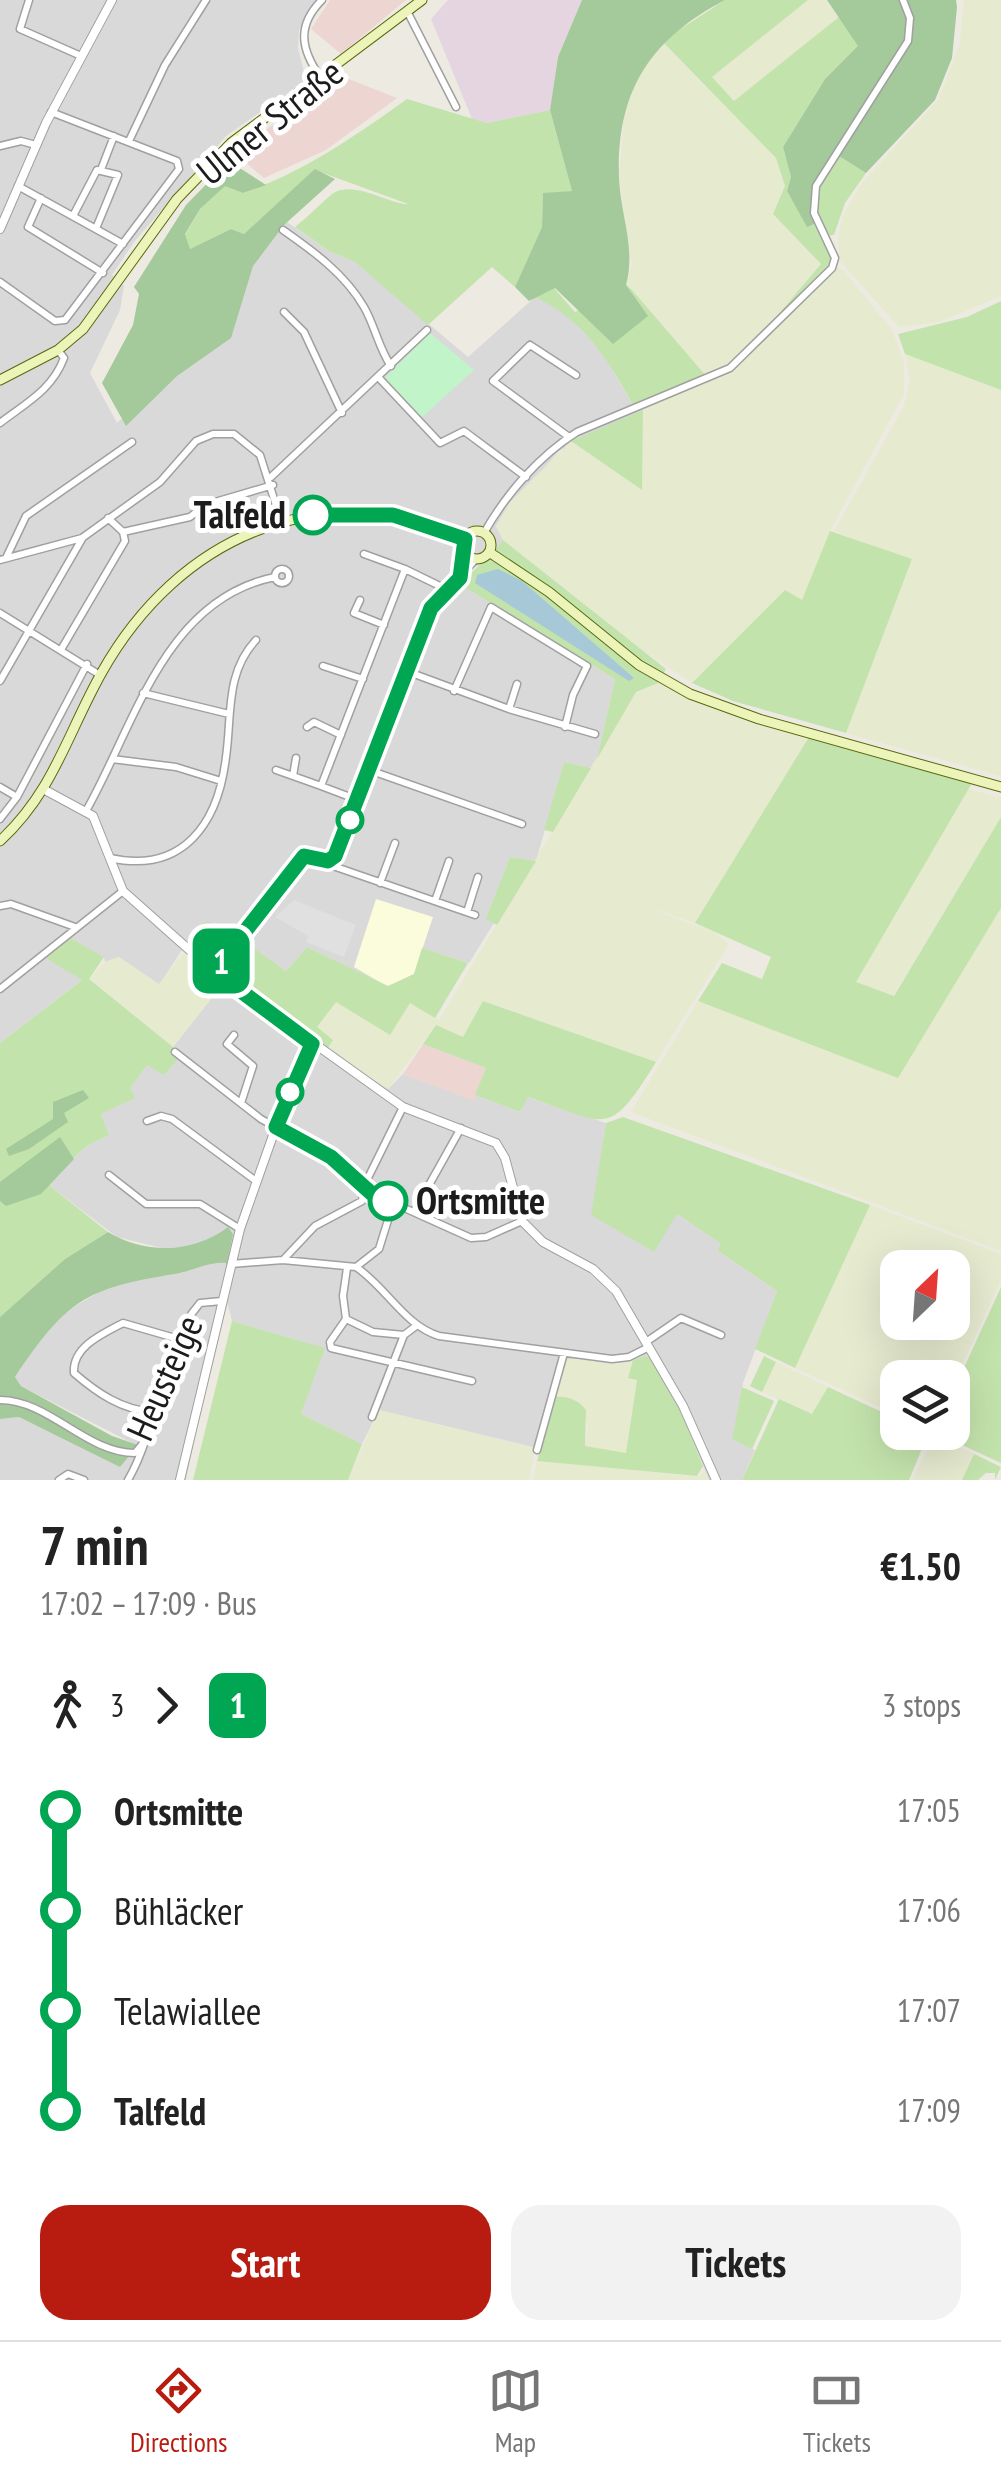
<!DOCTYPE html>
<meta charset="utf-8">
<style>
:root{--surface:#fff;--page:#f2f2f2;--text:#222;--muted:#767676;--line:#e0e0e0;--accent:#b81c10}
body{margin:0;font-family:"PT Sans Narrow",sans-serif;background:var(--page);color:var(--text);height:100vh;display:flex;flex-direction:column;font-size:38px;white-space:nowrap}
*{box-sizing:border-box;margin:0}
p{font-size:32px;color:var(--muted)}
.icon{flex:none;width:55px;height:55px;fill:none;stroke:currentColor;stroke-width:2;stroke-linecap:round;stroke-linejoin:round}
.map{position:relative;height:1480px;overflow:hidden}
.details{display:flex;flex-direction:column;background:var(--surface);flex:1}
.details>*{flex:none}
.badge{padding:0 20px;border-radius:15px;font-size:35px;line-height:65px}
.needle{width:65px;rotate:25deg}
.fabs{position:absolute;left:880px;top:1250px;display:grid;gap:20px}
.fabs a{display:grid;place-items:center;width:90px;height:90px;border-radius:20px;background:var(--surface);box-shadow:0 10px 40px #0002;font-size:50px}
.map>.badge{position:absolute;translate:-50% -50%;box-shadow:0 0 0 5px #fff}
.legs{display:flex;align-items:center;gap:15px;height:110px;padding:0 40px;font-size:32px}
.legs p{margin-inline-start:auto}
.headline{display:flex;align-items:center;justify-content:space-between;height:170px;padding:0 40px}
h1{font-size:55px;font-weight:600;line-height:75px}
.cta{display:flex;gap:20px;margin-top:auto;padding:20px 40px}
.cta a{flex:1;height:115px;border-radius:30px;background:var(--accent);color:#fff;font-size:40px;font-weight:600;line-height:115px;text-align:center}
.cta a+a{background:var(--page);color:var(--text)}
ul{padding:0 40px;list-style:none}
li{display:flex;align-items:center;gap:35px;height:100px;font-size:38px}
li i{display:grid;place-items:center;width:15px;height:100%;margin:0 12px;background:currentColor}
li i::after{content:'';width:25px;height:25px;margin:-12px;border:8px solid;border-radius:50%;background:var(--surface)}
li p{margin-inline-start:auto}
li:first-child i{background:linear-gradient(#0000 50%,currentColor 0)}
li:last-child i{background:linear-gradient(currentColor 50%,#0000 0)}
.dock{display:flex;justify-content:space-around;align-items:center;height:140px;border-top:2px solid var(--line);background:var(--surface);font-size:28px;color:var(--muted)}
.dock a{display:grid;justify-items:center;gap:5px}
.dock .active{color:var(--accent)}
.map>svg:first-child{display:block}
.residential{fill:#dad9d9}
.commercial{fill:#edd5d2}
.industrial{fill:#e5d5e1}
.education{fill:#fafcdc}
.farmland{fill:#e6eacf;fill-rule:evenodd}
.grass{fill:#c3e3ac}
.forest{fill:#a4c99a}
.park{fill:#c2f4c9}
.parking{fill:#e0e0e0}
.water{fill:#a6c8d7}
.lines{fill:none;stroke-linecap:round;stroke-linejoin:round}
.minor-casing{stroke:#a0a0a0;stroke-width:9}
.tertiary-casing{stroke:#a0a0a0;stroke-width:10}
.secondary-casing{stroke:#58690d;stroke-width:11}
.minor{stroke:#fff;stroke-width:6}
.tertiary{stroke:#fff;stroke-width:8}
.secondary{stroke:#edf4b9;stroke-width:9}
.line-1-casing{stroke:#fff;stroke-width:22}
.line-1{stroke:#00a651;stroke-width:15}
.stop-1-dot{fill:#fff;stroke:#00a651;stroke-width:5}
.labels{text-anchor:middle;stroke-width:10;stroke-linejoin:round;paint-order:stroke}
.street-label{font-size:38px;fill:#1c1c1c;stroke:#fff}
.stop-label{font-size:38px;font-weight:bold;fill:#1c1c1c;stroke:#fff;text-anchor:end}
</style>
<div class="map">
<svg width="1001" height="1480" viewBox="0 0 1001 1480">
<rect width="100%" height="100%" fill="#edeae2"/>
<!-- residential -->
<path class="residential" d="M0 0H317L299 30 298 48 306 80 226 136 134 242 112 275 124 286 120 310 90 373 117 423 174 369 251 257 284 220 329 251 355 262 468 357 535 297 566 312 602 352 633 405 643 410 559 451 496 526 503 540 488 562 473 568 461 585 615 679 597 759 591 768 564 762 536 861 510 857 487 919 494 923 469 963 424 949 415 975 387 986 307 947 286 971 215 923 195 930 159 985 119 957 105 962 104 957 83 979 0 1043Z
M222 985 388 1089 403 1074 473 1100 475 1095 520 1112 527 1097 606 1123 592 1216 677 1214 720 1243 718 1251 777 1291 743 1383 733 1438 755 1450 742 1480H709L682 1414 650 1357 644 1356 625 1361 568 1359 541 1449 379 1410 362 1444 301 1414 324 1348 232 1321 225 1293 186 1480H0V1419L19 1417 38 1426 138 1446 21 1386 15 1377 50 1324 72 1308 116 1282 182 1273 212 1262 228 1228 208 1242 184 1247 162 1248 117 1237 50 1186V1179L87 1146 109 1135 101 1114 134 1098 130 1088 147 1064 163 1074 177 1059 173 1047Z"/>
<!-- commercial -->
<path class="commercial" d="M330 0H406L341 54 311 29Z
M341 76 397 98 326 150 264 178 234 153Z
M423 1044 486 1068 474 1101 403 1074Z"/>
<!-- industrial -->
<path class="industrial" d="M448 0H582L558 57 550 110 487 123 472 119 431 19Z"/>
<!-- education -->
<path class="education" d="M376 899 433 917 414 974 388 987 354 967Z"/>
<!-- farmland -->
<path class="farmland" d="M808 0H827L839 17 734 101 712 77Z
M964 0H1001V296L939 322 899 327 840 261 838 237 843 216 862 183 939 99 960 43Z
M662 41 776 158 785 186 773 214 821 264 766 329 731 364 707 377 626 285 632 264 619 180 624 115 638 75Z
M835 267 843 270 892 330 904 363V394L830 531 802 601 785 591 692 683 618 634 503 540 496 526 510 502 571 441 642 490 643 410 738 365Z
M905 354 1001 390V776L846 733 912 560 834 531 904 406 910 381Z
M658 683 717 710 809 737 695 923 627 900 714 932 729 944 656 1062 484 1001 462 1038 435 1026 388 1089 328 1048 333 1040 316 1027 336 1001 390 1035 410 1002 439 1020 636 692Z
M968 789 1001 798V817L893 996 855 982Z
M1001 908V1251L631 1112 698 1001 898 1077Z
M183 953 222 985 173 1047 89 979 105 962 119 957 159 984Z
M870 1205 1001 1254V1280L953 1385 952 1378H898L897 1415 795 1368ZM898 1268H952V1322H898Z
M636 1358 628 1378 637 1379 626 1453 585 1446 588 1424 555 1397 567 1359Z
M776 1362 828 1387 816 1412 812 1414 762 1392Z
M379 1410 535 1448 529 1480H348Z
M935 1436 974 1454 962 1480H912Z
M537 1461 700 1477 704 1469 709 1480H533Z"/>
<!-- grass -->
<path class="grass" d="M725 0H808L712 77 734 101 839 17 859 46 825 79 783 147 791 177 787 191 807 226 814 224 832 261 766 329 821 264 773 214 785 186 776 158 662 41Z
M407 99 487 123 550 110 572 191 543 194 542 227 515 287 492 267 428 325 355 262 329 251 295 227C308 217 320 204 332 194 354 179 387 204 408 204L315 170 244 234 231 229 190 249 185 235 200 209 225 185 243 193C304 172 355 136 407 99Z
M837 153 866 173 845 203 834 235 826 236C809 203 819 184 837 153Z
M626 285 632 290 707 377 633 405C607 358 585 321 535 297L554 288 575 312Z
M1001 301V390L905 354 898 334 967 317Z
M643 410 642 490 571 441Z
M830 531 912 559 846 733 733 701 692 683 785 590 802 600Z
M503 540 666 669 658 683 636 692 597 759 615 679 461 585C474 567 490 559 503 540Z
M809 737 972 783 856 982 894 996 1001 817V908L898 1078 698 1001 722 963 762 979 771 957 695 923Z
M564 762 591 768 553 832 544 830Z
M510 857 536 861 497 925 486 919Z
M207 921 233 936 218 955 203 954 192 940 195 930Z
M68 937 104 957 89 979 173 1047 178 1059 164 1075 147 1065 130 1088 135 1098 101 1114 109 1135 87 1146 50 1179V1186L108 1232 65 1259 0 1317V1043L82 980 44 957Z
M242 940 286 971 307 947 388 986 414 974 422 948 468 963 435 1018 410 1003 390 1035 336 1002 317 1027 333 1040 328 1048 227 973V962Z
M483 1001 656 1062C608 1140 608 1124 528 1097L520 1112 475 1095 486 1068 423 1044 436 1025 463 1037Z
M623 1117 870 1205 795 1368 755 1349 777 1291 718 1251 720 1243 677 1214 654 1252 591 1215 606 1123Z
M1001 1287V1463L936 1433 952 1432 953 1392Z
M232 1321 325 1348 301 1414 362 1444 348 1480H193Z
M644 1356 650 1357 682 1414 703 1466 697 1476 537 1461 555 1397C567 1396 579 1400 586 1410L585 1446 626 1453 637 1380 628 1378 633 1360Z
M764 1356 776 1362 762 1392 750 1386Z
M742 1387 774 1401 752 1449 732 1439Z
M828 1387 897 1419 898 1432 928 1434 909 1480H742L779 1399 812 1414Z
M974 1454 1001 1467 995 1480V1473H986L978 1480H962Z"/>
<!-- forest -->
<path class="forest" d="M582 0H725C649 40 616 92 619 179 621 217 636 248 626 285L648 316 613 344 555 288 529 301 515 287 542 227 543 193 572 191 550 110 558 57Z
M827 0H956L957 7 952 58 935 100 866 173 833 152 814 188V224L807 227 787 191 791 177 783 147 825 79 858 46Z
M229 161 266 185 243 193 225 186 200 209 185 234 190 249 231 229 244 234 315 169 335 179 284 225 253 266 231 338 177 376 126 426 102 383 133 325 139 294 134 287 186 205Z
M83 1090 89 1098 64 1113 68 1122 29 1149 9 1156 6 1149 53 1119V1102Z
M60 1137 74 1159 41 1194 6 1206 0 1201V1182Z
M228 1227 233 1234 227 1263C208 1261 194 1271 175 1274 85 1288 66 1301 15 1377L21 1386 112 1436 138 1445 120 1467 19 1417 0 1419V1317L65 1259 108 1232C146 1255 194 1253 228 1227Z"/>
<!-- park -->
<path class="park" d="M430 333 474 370 419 420 385 378Z"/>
<!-- parking -->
<path class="parking" d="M294 900 356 925 344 957 306 942 308 936 275 917Z"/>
<!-- water -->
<path class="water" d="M498 569 522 581 634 678 629 681 475 583 477 575Z"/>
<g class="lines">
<defs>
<path id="minor" d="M29 0 20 29 81 56
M408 13 456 107
M321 78C301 50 296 26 322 0
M129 141 165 65 206 0
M0 146 21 141 36 145
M102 167 114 136
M18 186 123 244
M41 198 28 227 103 273
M74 214 97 170 118 175 97 226
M283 230C313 251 345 274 364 307 375 326 379 349 391 366
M0 282 55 321 65 320 179 169 177 161 51 112
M284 312 304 332 342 413
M379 378 440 443 464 431 526 477
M0 423C26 403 52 390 64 358L58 350
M569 437 493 381 530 345 576 375
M271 477 427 330
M108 518 123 532
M123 532 190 517 205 505 273 485
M484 533C506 494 539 456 577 432L730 368 832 268 835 258 814 213 816 186 908 41 910 18 903 0
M364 554 405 569
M6 558 26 516 132 442
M0 560 82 538 160 482 196 441 213 434H234L260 455 281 521
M275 576a7 7 0 1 1 14 0a7 7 0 1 1-14 0Z
M461 576 466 553
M360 600 354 613 384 625
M0 613 100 675
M62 648 125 541 123 532
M323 666 363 679
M406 671 509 709 595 734
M0 681 82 539
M454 691 491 607 587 666 573 695 565 727
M143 693 229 714
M509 709 517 684
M307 727 314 722 341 735
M296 758 293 776 321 786
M112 759 176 767 221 781
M276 770 293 776
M369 770 522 824
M0 787 17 797
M358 800 321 786 405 569 448 590
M86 811C134 727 164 599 275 577
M0 819 17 797 87 664
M110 858C182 874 218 825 226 757 232 716 225 673 256 640
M328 861 358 800 431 608 476 559
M380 883 395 843
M435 901 449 861
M0 906 11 904 75 927
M467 912 478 877
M213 971 304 856 475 915
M0 989 123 891
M234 1035 227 1044 253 1066 241 1103
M175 1052 261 1119 342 1164 371 1193 471 1238 486 1237 522 1221
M147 1121 161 1116 172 1119 256 1181
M109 1175 146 1204H200L240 1229
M415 1210 461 1128
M283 1260 315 1226 362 1201 364 1186 403 1107
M231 1264 283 1260 356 1267 379 1249 393 1204
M356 1267C386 1287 405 1326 439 1336L612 1359 629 1357 649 1347
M347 1268 343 1296 346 1319 330 1342 331 1348 472 1381
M346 1319 373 1332 404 1335
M646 1342 681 1318 721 1335
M0 1400C49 1400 86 1453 135 1453L143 1443
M153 1412C122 1410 97 1393 74 1373 72 1347 102 1334 123 1323L175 1338
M372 1417 404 1335 416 1326
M537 1450 564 1353
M59 1480 68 1474 84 1480
M128 1480C162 1421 153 1358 200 1303L222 1301"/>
<path id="tertiary" d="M0 229 46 123 112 0
M45 790 93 816 123 891 213 971 403 1107 496 1143 505 1158 522 1221 543 1242 593 1269 616 1291 683 1406 716 1480
M180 1480 240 1229 276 1127 313 1044"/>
<path id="secondary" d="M0 380 58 350 83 329 177 199 231 143 422 0
M463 545a14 14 0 1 1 28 0a14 14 0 1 1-28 0Z
M489 552 549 592 639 665 690 694 759 719 1001 787
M0 841C54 791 67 734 102 672 178 537 319 474 465 539"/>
</defs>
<!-- minor casing -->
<use href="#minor" class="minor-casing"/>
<!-- tertiary casing -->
<use href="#tertiary" class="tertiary-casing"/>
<!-- secondary casing -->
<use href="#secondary" class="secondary-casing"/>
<!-- minor -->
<use href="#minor" class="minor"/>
<!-- tertiary -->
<use href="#tertiary" class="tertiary"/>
<!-- secondary -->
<use href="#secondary" class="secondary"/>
</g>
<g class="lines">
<defs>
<path id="line-1" d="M313 515H393L465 539 460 578 431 608 335 856 328 861 304 856 214 971 312 1044 276 1127 331 1157 371 1193 388 1201"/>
</defs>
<!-- line-1 casing -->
<use href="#line-1" class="line-1-casing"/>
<!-- line-1 -->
<use href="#line-1" class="line-1"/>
</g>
<!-- markers -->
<g class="stop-1-dot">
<circle cx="313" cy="515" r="18"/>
<circle cx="350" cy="820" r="12"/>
<circle cx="290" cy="1092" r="12"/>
<circle cx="388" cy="1201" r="18"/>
</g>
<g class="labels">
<!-- street labels -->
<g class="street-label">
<text transform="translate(270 122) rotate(-39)" y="13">Ulmer Straße</text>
<text transform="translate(165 1378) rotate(-66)" y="13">Heusteige</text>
</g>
<!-- stop labels -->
<g class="stop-label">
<text x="286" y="528">Talfeld</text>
<text x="416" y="1214" text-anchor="start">Ortsmitte</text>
</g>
</g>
</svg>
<div class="fabs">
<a><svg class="needle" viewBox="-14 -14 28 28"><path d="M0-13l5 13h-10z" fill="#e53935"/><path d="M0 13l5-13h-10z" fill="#767676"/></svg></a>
<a><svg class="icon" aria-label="layers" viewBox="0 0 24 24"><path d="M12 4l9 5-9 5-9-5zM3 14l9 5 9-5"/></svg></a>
</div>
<b class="badge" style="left:221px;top:961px;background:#00a651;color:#fff">1</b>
</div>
<section class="details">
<div class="headline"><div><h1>7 min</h1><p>17:02 – 17:09 · Bus</p></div><b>€1.50</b></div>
<div class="legs"><svg class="icon" aria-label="walk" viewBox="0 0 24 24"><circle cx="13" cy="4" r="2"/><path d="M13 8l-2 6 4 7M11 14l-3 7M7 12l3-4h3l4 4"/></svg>3<svg class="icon" aria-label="forward" viewBox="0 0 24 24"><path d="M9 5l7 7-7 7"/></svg><b class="badge" style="background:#00a651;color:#fff">1</b><p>3 stops</p></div>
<ul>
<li><i style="color:#00a651"></i><b>Ortsmitte</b><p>17:05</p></li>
<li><i style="color:#00a651"></i><span>Bühläcker</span><p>17:06</p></li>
<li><i style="color:#00a651"></i><span>Telawiallee</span><p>17:07</p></li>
<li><i style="color:#00a651"></i><b>Talfeld</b><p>17:09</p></li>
</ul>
<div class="cta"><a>Start</a><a>Tickets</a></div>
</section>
<nav class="dock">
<a class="active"><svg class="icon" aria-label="directions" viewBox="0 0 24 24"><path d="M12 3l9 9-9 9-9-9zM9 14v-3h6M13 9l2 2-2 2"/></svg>Directions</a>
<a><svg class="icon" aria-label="map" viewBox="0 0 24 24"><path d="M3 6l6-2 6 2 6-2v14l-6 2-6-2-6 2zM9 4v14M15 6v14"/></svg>Map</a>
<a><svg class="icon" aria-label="tickets" viewBox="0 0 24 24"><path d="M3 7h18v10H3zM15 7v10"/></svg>Tickets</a>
</nav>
